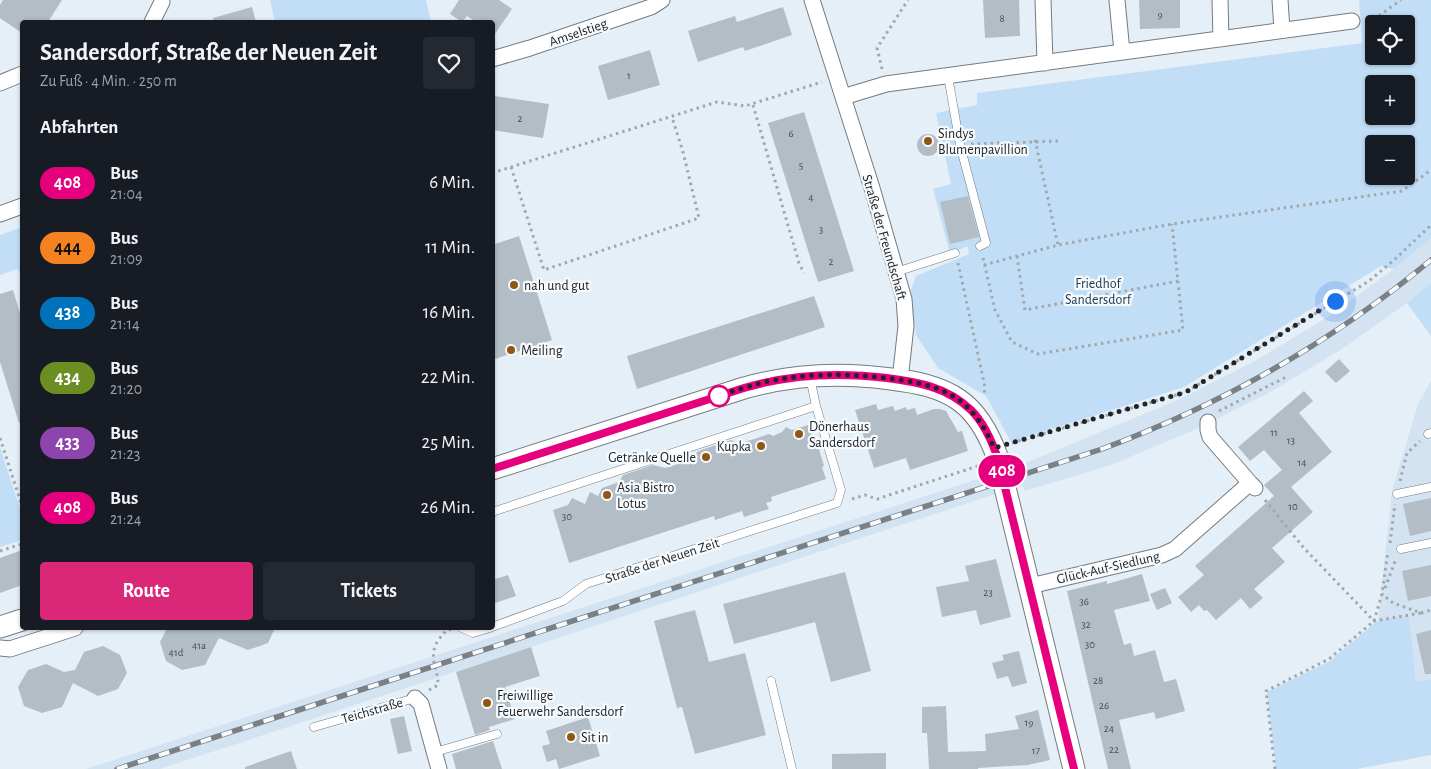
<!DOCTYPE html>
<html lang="de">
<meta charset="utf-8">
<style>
:root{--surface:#171b24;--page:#242831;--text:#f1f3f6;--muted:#9ea1a6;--accent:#db2777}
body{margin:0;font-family:"Alegreya Sans",sans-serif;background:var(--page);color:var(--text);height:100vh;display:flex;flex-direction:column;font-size:19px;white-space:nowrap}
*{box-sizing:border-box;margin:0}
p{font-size:16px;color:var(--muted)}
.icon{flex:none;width:28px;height:28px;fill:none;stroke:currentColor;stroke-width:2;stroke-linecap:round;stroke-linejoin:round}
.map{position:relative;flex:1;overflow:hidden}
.details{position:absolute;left:20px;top:20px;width:475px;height:610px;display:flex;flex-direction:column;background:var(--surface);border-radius:5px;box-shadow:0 1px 4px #0004}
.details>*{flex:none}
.badge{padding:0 10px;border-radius:16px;font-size:18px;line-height:32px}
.tools{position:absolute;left:1365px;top:15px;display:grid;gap:10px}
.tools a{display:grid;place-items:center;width:50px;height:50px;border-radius:5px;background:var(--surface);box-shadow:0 1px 4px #0004;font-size:25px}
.you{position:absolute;width:25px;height:25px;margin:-12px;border:4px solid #fff;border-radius:50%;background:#1a73e8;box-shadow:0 0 0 8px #1a73e833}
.map>.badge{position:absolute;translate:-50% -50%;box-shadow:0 0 0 2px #fff}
h2{padding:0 20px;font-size:19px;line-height:45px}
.round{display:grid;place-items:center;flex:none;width:52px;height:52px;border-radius:5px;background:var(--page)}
.summary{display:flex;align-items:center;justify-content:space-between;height:85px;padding:0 20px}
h1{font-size:24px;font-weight:700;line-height:38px}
.primary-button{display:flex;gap:10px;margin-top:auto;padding:10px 20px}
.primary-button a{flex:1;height:58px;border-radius:5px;background:var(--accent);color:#fff;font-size:20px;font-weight:700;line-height:58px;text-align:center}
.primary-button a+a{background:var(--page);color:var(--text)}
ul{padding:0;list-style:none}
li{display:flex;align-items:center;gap:15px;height:65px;padding:0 20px}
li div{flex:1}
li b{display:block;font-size:19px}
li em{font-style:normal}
li .badge{min-width:55px;font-weight:700;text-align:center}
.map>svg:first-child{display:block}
.built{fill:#d3e3f1}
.green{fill:#c2def6;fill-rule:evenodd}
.building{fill:#b3bdc5}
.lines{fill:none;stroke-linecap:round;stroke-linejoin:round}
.lane-casing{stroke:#737b83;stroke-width:9}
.street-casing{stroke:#737b83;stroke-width:17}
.secondary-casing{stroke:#737b83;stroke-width:23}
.path{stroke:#a0a8ae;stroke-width:3;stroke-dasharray:2.5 4;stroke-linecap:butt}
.lane{stroke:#fff;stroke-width:8}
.street{stroke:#fff;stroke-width:15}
.secondary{stroke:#fff;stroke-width:21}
.rail-casing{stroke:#7a8085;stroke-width:5.5}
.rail{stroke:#f7fbfe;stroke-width:4;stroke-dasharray:11;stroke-linecap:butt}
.line-casing{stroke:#fff;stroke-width:11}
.line{stroke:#e6007e;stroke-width:8}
.walk{stroke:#222528;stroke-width:5;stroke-dasharray:0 9}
.poi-dot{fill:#905613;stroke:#f7fbfe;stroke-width:2}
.stop-dot{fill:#fff;stroke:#e6007e;stroke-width:2.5}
.labels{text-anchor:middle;stroke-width:4.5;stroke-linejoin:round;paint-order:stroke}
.number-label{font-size:11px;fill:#464b4f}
.street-label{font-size:14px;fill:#222528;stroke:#f7fbfe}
.poi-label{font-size:14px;fill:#222528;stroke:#f7fbfe;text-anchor:start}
.park-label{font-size:14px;fill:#18374e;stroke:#f7fbfe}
</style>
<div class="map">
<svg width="1431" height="769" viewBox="0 0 1431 769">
<rect width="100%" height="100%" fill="#e5eff7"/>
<!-- built -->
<path class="built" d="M1431 238V283L1407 303 1342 349 1267 394 1192 431 1111 465 1025 491 1023 486 986 497 160 769H86L1018 466 1178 400 1255 361 1329 316 1394 269Z
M1431 381V679L1416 682 1409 617 1378 621 1392 491 1418 404Z"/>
<!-- green -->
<path class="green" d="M270 0H426L431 22H275Z
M1359 0H1431V238L1394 269 1381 266 1184 387 1011 442 986 396 938 368 916 335 910 293 916 276 969 254 967 246 950 254 933 189 951 184 936 113 977 105V93L1362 43ZM1374 24H1406V56H1374ZM1374 84H1406V116H1374ZM1374 144H1406V176H1374Z
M22 227V280L18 269 0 275V235Z
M1431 283V336L1407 303Z
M0 447 22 515V540L0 547Z
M1409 616 1416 682 1431 679V755L1357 769H1276L1267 692 1330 661 1377 621Z"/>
<!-- building -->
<path class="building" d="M3 0H62L48 22H22V33L0 18V5Z
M459 0H499L512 9 492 38V22H476L467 16 462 22 450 14Z
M983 0H1019L1020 36 985 38Z
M1139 0H1180V28L1140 29Z
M252 7 256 22H214L213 18Z
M783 7 792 35 745 51 743 47 698 62 688 31 735 16 737 22Z
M650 50 660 85 608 100 598 66Z
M494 96 549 104 543 138 492 130Z
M804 112 854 271 818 282 768 123Z
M917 145a11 11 0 1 1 22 0a11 11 0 1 1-22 0Z
M968 196 979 237 950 244 940 202Z
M519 236 552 340 492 360V245Z
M13 290 22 320V423H19L0 362V294Z
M814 296 825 327 637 389 627 356Z
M1339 359 1350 371 1336 383 1325 372Z
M1304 391 1313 401 1299 413 1332 452 1291 487 1313 512 1272 548 1285 562 1254 589 1263 598 1250 609 1241 598 1216 620 1207 610 1204 611 1199 605 1191 612 1178 597 1204 575 1195 566 1274 496 1264 485 1282 470 1264 450 1250 461 1238 447Z
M876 404 878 410 893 406 895 411 906 407 907 410 915 408 917 415 934 409H940L946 411 958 432 962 431 968 451 910 470 906 458 874 468 855 410Z
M808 425 812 437 815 436 824 466 822 467 826 479 771 497 772 501 766 503 769 509 744 517 742 511 715 520 714 516 569 563 553 510 568 505 572 498 585 504 590 492 598 496 602 488 619 482 623 475 653 465 665 468 694 459 697 452 701 450 731 440 739 444 769 434 773 436 782 432 786 427 792 430Z
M1431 498V531L1410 536 1403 504Z
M22 550V585L0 593V558Z
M996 559 1011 617 980 625 976 610 942 617 936 587 969 581 965 566Z
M1431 565V596L1408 601 1402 571Z
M845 572 871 671 831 682 815 622 734 644 723 604Z
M1142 574 1150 601 1114 610 1124 645 1131 643 1134 656 1155 650 1164 682 1176 679 1185 711 1156 719 1154 712 1119 720 1131 769H1108L1067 591 1107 581V584Z
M508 575 516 596 492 604V580Z
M1165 588 1172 603 1157 610 1150 594Z
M695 610 709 662 745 653 766 735 695 754 682 707 677 708 654 621Z
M167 628H275L268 643 248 650 219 638 205 665 182 670 166 661 160 642Z
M1431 630V674H1425L1416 634Z
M103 646 120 655 127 673 118 689 98 696 73 683 62 707 42 713 24 706 18 687 28 670 46 664 64 672 75 670 84 652Z
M531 647 540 676 505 687 515 719 489 727 490 730 475 735 456 672Z
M1019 651 1027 683 1012 687 1008 676 997 679 992 663 1004 660 1002 655Z
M946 706 948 752 986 751 985 734 1019 729 1015 716 1038 710 1050 760 1028 765 978 768V769H929L927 733H922V707Z
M404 716 412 751 398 754 390 719Z
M588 717 600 756 559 769 556 759 547 762 542 746 550 744 546 731Z
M493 741 502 769H456L452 754Z
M291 751 297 769H245V767Z
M886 753V769H832V754Z"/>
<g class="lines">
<defs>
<path id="lane" d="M948 76 960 145 986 243 980 246
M896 272 955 253
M1428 434 1431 433
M1397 494 1431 487
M492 512 816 406 810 377
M1401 549 1431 543
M492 627 563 601 586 584 837 503 841 490 816 406
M462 628 473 633 490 628
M771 681 792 769
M314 727 415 698
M435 752 497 734"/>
<path id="street" d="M812 0 872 188 904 299 906 326 900 380
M1043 0 1045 63
M1117 0 1122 52
M1220 0 1221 39
M1280 0 1282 30
M152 22 162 2
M492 59 530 48 651 7 662 0
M0 83 22 74
M843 97 886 84 1352 21
M0 214 22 206
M1208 422V430L1210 437 1250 483
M1030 586 1162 555 1175 549 1250 483 1255 488
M0 648 10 649 75 628
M415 698 421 704 439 769"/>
<path id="secondary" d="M492 469 744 388C793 374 840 372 891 379 915 382 939 386 959 400 979 414 990 436 998 459L1074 769
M0 627 22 620"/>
</defs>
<!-- lane casing -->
<use href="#lane" class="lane-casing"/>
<!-- street casing -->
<use href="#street" class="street-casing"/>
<!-- secondary casing -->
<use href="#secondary" class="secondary-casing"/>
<!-- path -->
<path class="path" d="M1366 18 1380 15 1401 0
M882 69 877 48 908 0
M753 105 799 263 804 273
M1035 140 1058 245
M971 144 1060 141
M511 167 544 270 699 218 683 152 672 117
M492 173 717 102 745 106 822 82
M1017 256 1025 310 1178 281
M983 258 995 310 1012 342 1038 354 1183 330 1172 224
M958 263 985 387 984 396
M984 265 1058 245 1172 224 1402 191 1431 170
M1219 411 1288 376
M0 438 22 506
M1012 443 1186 392 1369 281 1393 261 1431 225
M1400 481 1407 453 1420 441
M852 499 865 495 877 499 981 465
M1265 500 1303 547 1374 621 1421 613 1393 603 1382 594
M1390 543 1395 504
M0 551 22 544
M1385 588 1396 559
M1421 613 1431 610
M429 690 438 685C438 666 427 657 439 639 443 634 445 631 451 629
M1275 769 1266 691 1329 659 1374 621 1382 594 1388 551"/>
<!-- lane -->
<use href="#lane" class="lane"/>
<!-- street -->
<use href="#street" class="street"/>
<!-- secondary -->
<use href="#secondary" class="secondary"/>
<defs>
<path id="rail" d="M117 769 1102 449C1223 404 1332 342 1431 260"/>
</defs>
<!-- rail casing -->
<use href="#rail" class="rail-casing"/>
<!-- rail -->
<use href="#rail" class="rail"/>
</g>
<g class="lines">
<defs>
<path id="line" d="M492 469 744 388C791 374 838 372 887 378 918 382 947 387 971 410 984 423 992 441 998 459L1074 769"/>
</defs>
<!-- line casing -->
<use href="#line" class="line-casing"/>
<!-- line -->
<use href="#line" class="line"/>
<!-- walk -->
<path class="walk" d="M719 396H717C733 391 749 386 765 382 808 373 850 373 894 379 917 382 942 387 962 402 977 415 986 430 994 448L1186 392 1335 301"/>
</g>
<!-- markers -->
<g class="poi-dot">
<circle cx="928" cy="141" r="5"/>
<circle cx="514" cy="285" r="5"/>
<circle cx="511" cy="350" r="5"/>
<circle cx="799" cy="434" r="5"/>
<circle cx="761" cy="446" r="5"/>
<circle cx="706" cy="457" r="5"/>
<circle cx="607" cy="495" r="5"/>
<circle cx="487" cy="703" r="5"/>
<circle cx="571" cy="737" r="5"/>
</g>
<circle class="stop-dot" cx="719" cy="396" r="10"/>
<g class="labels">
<!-- number labels -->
<g class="number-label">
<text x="1160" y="18">9</text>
<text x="1002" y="22">8</text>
<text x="629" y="79">1</text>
<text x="520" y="122">2</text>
<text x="791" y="137">6</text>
<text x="801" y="169">5</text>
<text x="811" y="201">4</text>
<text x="821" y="233">3</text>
<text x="831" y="265">2</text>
<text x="1274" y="436">11</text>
<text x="1291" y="444">13</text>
<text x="1302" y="466">14</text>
<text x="1293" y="510">10</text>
<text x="567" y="520">30</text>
<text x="988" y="596">23</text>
<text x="1084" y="605">36</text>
<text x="1086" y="628">32</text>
<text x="1090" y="648">30</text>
<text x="199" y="649">41a</text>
<text x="176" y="656">41d</text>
<text x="1098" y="684">28</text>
<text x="1104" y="709">26</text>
<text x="1029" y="726">19</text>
<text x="1109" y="732">24</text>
<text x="1114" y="753">22</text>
<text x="1036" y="754">17</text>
</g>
<!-- street labels -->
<g class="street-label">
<text transform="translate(578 32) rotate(-19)" y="5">Amselstieg</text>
<text transform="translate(885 237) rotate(74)" y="5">Straße der Freundschaft</text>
<text transform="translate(662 560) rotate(-18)" y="5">Straße der Neuen Zeit</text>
<text transform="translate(1108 567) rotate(-13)" y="5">Glück-Auf-Siedlung</text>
<text transform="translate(372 710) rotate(-16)" y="5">Teichstraße</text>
</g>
<!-- poi labels -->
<g class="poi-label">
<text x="938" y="138">Sindys<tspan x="938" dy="16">Blumenpavillion</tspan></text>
<text x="524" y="290">nah und gut</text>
<text x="521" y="355">Meiling</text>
<text x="809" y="431">Dönerhaus<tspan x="809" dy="16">Sandersdorf</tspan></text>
<text x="751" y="451" text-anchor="end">Kupka</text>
<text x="696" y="462" text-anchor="end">Getränke Quelle</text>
<text x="617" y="492">Asia Bistro<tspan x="617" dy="16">Lotus</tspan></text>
<text x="497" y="700">Freiwillige<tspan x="497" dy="16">Feuerwehr Sandersdorf</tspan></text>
<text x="581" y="742">Sit in</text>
</g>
<!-- park labels -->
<g class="park-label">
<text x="1098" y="288">Friedhof<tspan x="1098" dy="16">Sandersdorf</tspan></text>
</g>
</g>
</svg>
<div class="tools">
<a><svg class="icon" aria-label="locate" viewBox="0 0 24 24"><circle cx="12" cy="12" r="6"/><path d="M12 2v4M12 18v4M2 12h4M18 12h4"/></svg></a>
<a>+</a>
<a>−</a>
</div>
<div class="you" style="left:1335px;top:301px"></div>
<b class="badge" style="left:1002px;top:471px;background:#e6007e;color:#fff">408</b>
<section class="details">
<div class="summary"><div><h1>Sandersdorf, Straße der Neuen Zeit</h1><p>Zu Fuß · 4 Min. · 250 m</p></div><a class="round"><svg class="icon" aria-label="heart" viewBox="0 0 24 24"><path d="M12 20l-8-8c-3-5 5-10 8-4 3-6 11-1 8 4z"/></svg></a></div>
<h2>Abfahrten</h2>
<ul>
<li><span class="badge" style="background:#e6007e;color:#fff">408</span><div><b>Bus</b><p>21:04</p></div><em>6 Min.</em></li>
<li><span class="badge" style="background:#f58220;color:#111">444</span><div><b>Bus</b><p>21:09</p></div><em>11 Min.</em></li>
<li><span class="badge" style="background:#0072bc;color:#fff">438</span><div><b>Bus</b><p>21:14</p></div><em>16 Min.</em></li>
<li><span class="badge" style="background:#6b8e23;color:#fff">434</span><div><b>Bus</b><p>21:20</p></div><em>22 Min.</em></li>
<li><span class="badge" style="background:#8e44ad;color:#fff">433</span><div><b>Bus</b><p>21:23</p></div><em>25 Min.</em></li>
<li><span class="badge" style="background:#e6007e;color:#fff">408</span><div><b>Bus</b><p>21:24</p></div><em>26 Min.</em></li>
</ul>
<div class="primary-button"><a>Route</a><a>Tickets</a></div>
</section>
</div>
